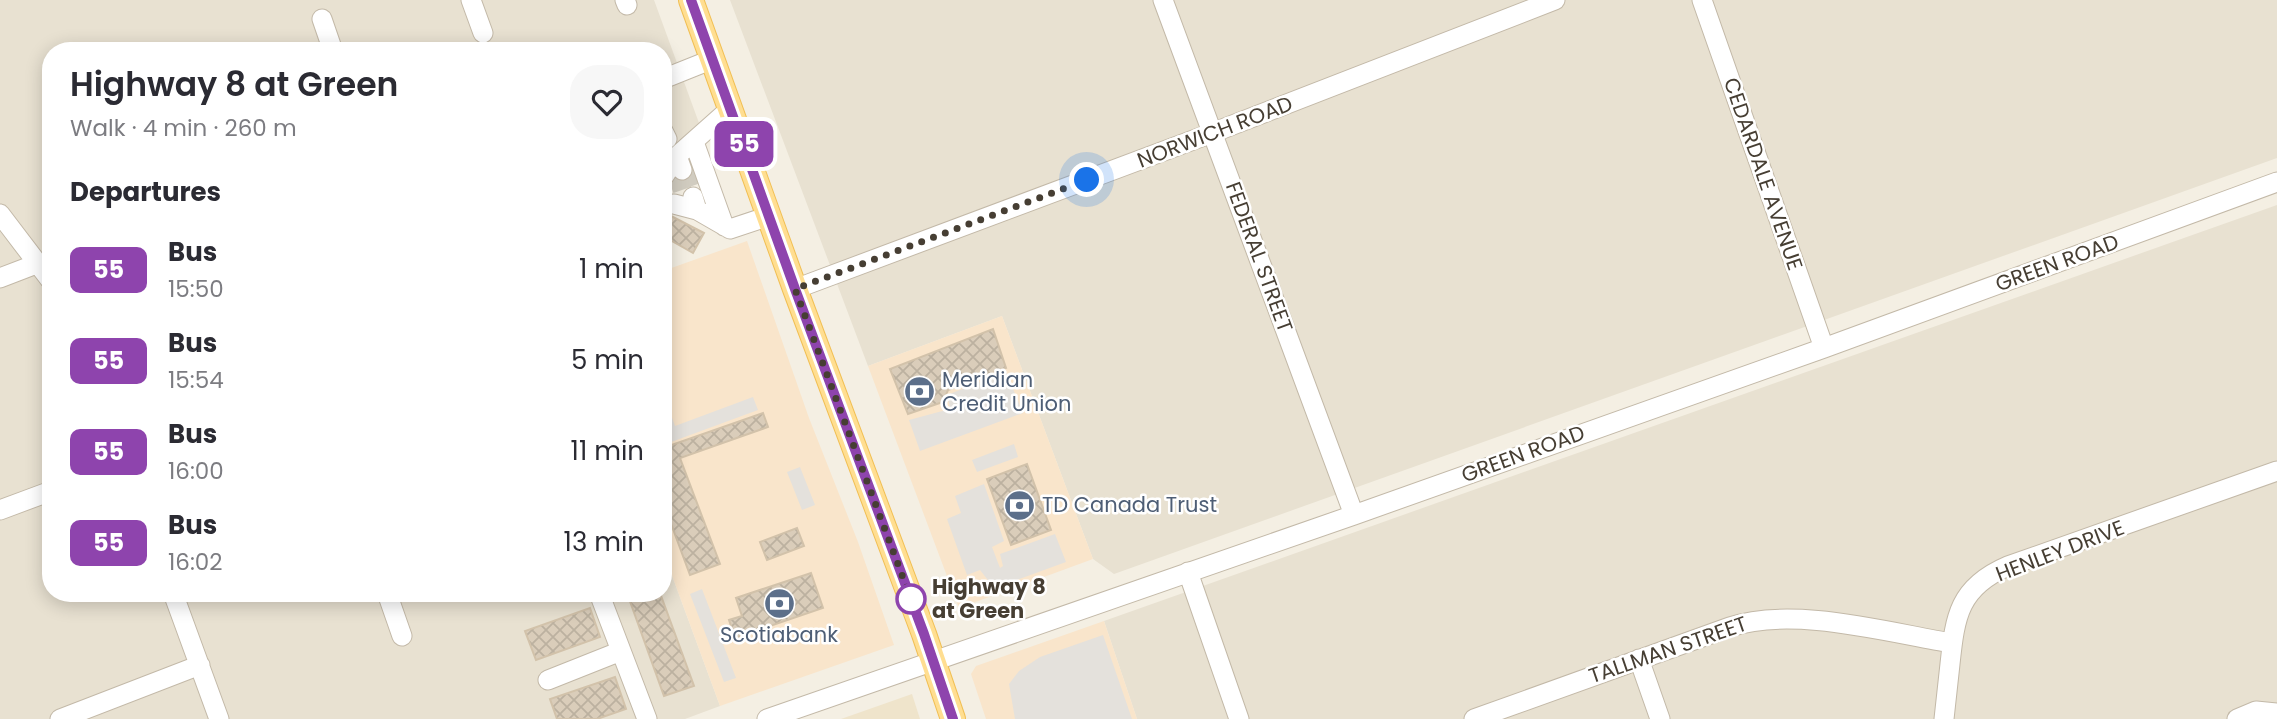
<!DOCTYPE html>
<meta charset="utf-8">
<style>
:root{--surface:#fff;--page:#f7f7f7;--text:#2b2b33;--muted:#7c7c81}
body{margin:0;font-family:Poppins,sans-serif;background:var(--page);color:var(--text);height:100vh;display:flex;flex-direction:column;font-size:26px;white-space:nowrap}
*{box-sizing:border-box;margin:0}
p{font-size:23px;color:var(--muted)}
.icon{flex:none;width:38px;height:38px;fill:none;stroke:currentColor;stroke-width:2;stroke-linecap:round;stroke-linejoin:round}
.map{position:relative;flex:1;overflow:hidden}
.side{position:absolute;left:42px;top:42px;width:630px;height:560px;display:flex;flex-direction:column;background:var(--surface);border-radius:28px;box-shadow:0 4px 18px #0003}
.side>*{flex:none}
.badge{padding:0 14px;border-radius:10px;font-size:24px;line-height:46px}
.you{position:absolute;width:35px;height:35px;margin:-18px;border:5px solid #fff;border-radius:50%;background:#1a73e8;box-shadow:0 0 0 10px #1a73e833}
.map>.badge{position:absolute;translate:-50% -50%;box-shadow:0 0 0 4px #fff}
h2{padding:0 28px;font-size:26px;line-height:63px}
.round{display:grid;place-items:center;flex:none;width:74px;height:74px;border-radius:28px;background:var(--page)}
.summary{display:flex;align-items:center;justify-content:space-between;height:119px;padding:0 28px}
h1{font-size:33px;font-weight:600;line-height:52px}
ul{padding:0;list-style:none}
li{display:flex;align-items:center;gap:21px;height:91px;padding:0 28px}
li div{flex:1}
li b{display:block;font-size:26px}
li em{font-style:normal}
li .badge{min-width:77px;font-weight:700;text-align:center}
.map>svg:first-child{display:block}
.residential{fill:#e8e1d1}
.commercial{fill:#f9e5cb}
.education{fill:#efe4cb}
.parking{fill:#e4e1dc}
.building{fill:url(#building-cross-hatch);stroke:#d2c2aa;stroke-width:2}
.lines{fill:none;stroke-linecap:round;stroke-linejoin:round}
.minor-tunnel{stroke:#d1ccc0;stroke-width:19;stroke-dasharray:19 10;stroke-linecap:butt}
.minor-casing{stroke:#c3b9a8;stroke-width:21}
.major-casing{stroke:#f1bf54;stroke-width:26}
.minor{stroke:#fff;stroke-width:19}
.major{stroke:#ffde91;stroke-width:24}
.line-casing{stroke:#fff;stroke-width:16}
.line{stroke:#8e44ad;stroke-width:10}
.walk{stroke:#463e33;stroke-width:7;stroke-dasharray:0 12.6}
.stop-dot{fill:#fff;stroke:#8e44ad;stroke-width:3.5}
.labels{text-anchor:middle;stroke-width:5;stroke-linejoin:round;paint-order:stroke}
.street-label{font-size:21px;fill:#463e33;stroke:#fff}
.service-label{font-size:21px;fill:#4e5e75;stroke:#fff;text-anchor:start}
.stop-label{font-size:21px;font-weight:bold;fill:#463e33;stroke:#fff;text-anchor:start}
</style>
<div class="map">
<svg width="2277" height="719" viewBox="0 0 2277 719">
<defs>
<pattern id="building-cross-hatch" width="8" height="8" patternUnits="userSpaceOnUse" patternTransform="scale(1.75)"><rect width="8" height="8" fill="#dacdba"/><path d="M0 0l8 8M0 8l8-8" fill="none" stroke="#bcb1a0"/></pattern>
</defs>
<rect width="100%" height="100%" fill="#f4efe3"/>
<!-- residential -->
<path class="residential" d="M0 0H654L699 123 663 156V51H51V593H663V551L720 706 685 719H0Z
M730 0H2277V158L1114 574 1093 559 1002 316 868 366Z
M2277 205V719H1137L1104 621Z"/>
<!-- commercial -->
<path class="commercial" d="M747 241 809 418 858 542 894 645 720 706 663 551V271Z
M1002 316 1093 559 959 608 868 366Z
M1104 621 1137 719H986L971 674 976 666Z"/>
<!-- education -->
<path class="education" d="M912 694 920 719H841Z"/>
<!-- parking -->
<path class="parking" d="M1006 372 1023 413 920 451 909 420 946 410 950 407 947 395Z
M753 397 758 410 663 445V411L669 409 675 426Z
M1014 444 1018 457 977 472 972 460Z
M800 467 815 505 802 510 787 472Z
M984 484 1004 541 992 547 1000 568 1003 566 1000 554 1055 534 1066 562 1000 586 991 584 980 570 967 575 947 519 961 513 955 496Z
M702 589 736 678 724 682 690 594Z
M1103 635 1132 719H1015L1009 684 1019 671 1040 657Z"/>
<!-- building -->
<path class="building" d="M671 216 704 233 693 253 663 236V229Z
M993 329 1006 368 948 390 943 402 908 414 890 369Z
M763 413 768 427 680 458 720 564 690 575 663 502V448Z
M1027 464 1051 530 1011 545 987 479Z
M797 528 804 546 767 560 760 542Z
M811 573 823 608 735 638 729 620 742 616 736 598Z
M627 593H660L694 686 664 696Z
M590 608 600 637 536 660 525 631Z
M615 677 626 709 597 719H557L550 699Z"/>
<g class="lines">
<!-- minor-tunnel -->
<path class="minor-tunnel" d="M689 167 699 195
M676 172 686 200"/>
<defs>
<path id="minor" d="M471 0 483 33
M625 0 627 5
M1163 0 1354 515
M1702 0 1824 348
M322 19 333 51
M663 79 713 59
M663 131 667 139
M694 142 724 226
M682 170 677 156 731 108
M664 176 677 156
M693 197 697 210 730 229 769 216
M674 204 697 210
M0 214 51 281
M0 278 39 263
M795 289 1212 133 1555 0
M0 510 51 491
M1188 572 1239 719
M173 593 219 719
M387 593 402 636
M599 593 647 719
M1639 659 1660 719
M548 680 621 651
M60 719 200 665
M767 719 1354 515 1824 348 2277 182
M1474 719 1730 627C1792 606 1886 632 1951 643
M1944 719C1946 701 1948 682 1950 664 1955 616 1959 587 2008 566L2277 471
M2237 719 2256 711 2277 713"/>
<path id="major" d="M691 0 795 289 924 634 953 719"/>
</defs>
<!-- minor casing -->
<use href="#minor" class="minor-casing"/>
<!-- major casing -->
<use href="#major" class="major-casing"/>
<!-- minor -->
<use href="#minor" class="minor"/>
<!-- major -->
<use href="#major" class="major"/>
</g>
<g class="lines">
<defs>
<path id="line" d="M691 0 795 289 924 634 953 719"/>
</defs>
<!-- line casing -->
<use href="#line" class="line-casing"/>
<!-- line -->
<use href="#line" class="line"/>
<!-- walk -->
<path class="walk" d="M911 599 795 289 1087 180"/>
</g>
<!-- icons -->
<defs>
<symbol id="bank-disc" viewBox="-11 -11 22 22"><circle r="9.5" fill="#5c6f8a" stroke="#fff"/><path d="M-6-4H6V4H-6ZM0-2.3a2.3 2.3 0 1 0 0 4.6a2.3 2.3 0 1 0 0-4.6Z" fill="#fff"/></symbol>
</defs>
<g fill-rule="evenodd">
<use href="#bank-disc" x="902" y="374" width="35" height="35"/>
<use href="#bank-disc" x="1002" y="488" width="35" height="35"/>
<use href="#bank-disc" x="762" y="586" width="35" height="35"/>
</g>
<!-- markers -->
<circle class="stop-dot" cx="911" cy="599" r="14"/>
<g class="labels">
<!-- street labels -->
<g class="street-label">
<text transform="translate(1215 132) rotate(-21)" y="7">NORWICH ROAD</text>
<text transform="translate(1763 174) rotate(71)" y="7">CEDARDALE AVENUE</text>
<text transform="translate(1259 257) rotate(70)" y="7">FEDERAL STREET</text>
<text transform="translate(2057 263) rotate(-20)" y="7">GREEN ROAD</text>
<text transform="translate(1523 454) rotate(-20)" y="7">GREEN ROAD</text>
<text transform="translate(2060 551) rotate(-21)" y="7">HENLEY DRIVE</text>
<text transform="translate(1668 650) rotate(-19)" y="7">TALLMAN STREET</text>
</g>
<!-- service labels -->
<g class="service-label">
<text x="942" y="387">Meridian<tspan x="942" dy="24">Credit Union</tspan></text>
<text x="1042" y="512">TD Canada Trust</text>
<text x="779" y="642" text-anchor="middle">Scotiabank</text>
</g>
<!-- stop labels -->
<g class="stop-label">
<text x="932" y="594">Highway 8<tspan x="932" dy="24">at Green</tspan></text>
</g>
</g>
</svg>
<div class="you" style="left:1087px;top:180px"></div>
<b class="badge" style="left:744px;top:144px;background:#8e44ad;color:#fff">55</b>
<section class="side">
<div class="summary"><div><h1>Highway 8 at Green</h1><p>Walk · 4 min · 260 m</p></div><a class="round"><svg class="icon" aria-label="heart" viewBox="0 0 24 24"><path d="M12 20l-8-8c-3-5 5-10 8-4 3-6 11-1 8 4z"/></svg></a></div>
<h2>Departures</h2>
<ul>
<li><span class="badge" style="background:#8e44ad;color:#fff">55</span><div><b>Bus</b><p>15:50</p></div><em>1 min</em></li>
<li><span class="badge" style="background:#8e44ad;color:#fff">55</span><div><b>Bus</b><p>15:54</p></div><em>5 min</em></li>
<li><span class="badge" style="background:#8e44ad;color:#fff">55</span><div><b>Bus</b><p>16:00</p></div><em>11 min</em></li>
<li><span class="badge" style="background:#8e44ad;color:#fff">55</span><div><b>Bus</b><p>16:02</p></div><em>13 min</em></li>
</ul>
</section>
</div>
